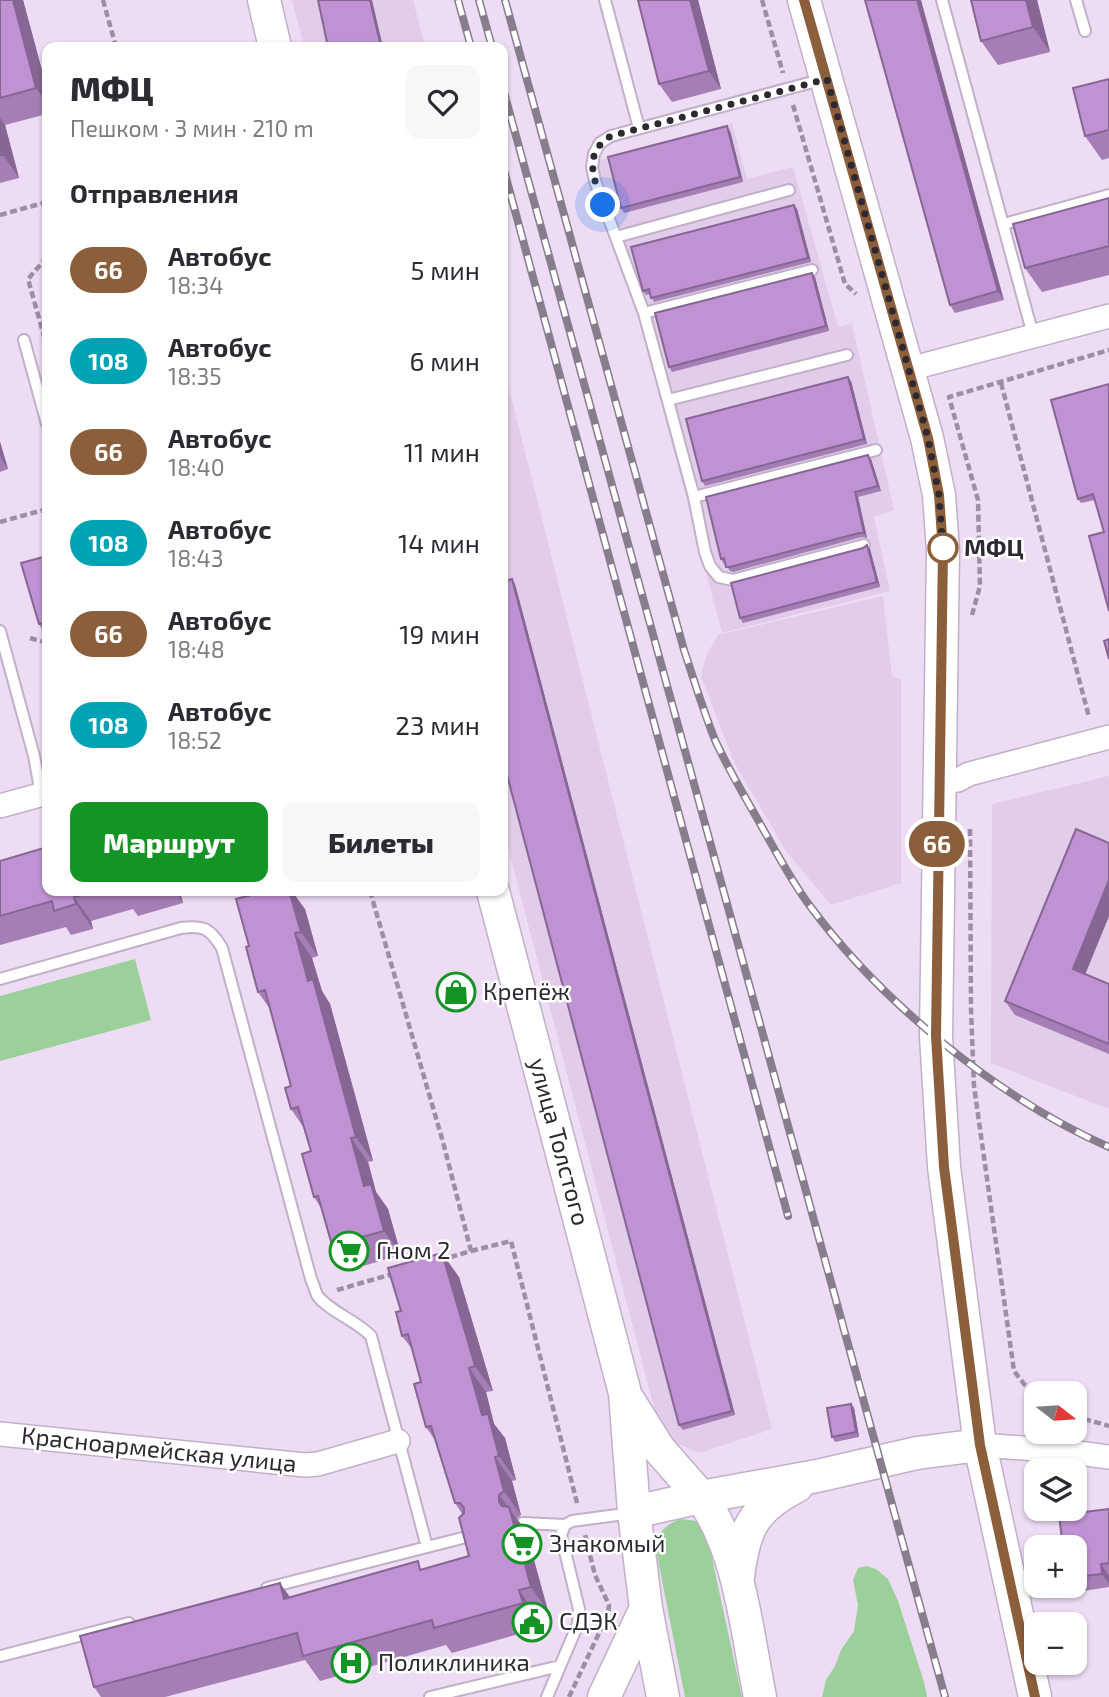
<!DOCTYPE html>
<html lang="ru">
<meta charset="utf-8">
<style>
:root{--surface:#fff;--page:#f7f7f7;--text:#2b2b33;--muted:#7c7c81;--accent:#159426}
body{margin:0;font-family:"Exo 2",sans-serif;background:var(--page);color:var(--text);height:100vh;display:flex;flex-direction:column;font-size:26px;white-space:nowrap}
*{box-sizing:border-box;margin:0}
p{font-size:23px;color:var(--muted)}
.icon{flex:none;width:38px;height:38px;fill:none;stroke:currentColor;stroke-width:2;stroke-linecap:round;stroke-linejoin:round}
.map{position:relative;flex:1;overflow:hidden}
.details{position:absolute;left:42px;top:42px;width:466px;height:854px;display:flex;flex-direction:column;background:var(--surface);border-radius:14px;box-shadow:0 2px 5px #0004}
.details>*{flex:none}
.badge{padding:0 14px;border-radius:23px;font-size:24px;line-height:46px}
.needle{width:46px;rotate:107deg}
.controls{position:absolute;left:1024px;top:1381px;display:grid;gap:14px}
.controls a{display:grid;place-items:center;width:63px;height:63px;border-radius:14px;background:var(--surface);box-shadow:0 2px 5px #0004;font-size:35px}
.you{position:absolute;width:35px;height:35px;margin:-18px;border:5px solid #fff;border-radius:50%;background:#1a73e8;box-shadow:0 0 0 10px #1a73e833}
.map>.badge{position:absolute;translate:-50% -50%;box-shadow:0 0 0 4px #fff}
h2{padding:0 28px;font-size:26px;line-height:63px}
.round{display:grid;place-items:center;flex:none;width:74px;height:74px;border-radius:14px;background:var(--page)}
.headline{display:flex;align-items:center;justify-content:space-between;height:119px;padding:0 28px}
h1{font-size:33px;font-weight:800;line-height:52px}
.primary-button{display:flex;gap:14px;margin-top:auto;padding:14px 28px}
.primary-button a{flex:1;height:80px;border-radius:14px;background:var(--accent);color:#fff;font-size:28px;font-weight:800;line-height:80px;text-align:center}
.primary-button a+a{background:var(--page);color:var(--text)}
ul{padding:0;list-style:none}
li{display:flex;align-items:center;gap:21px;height:91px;padding:0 28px}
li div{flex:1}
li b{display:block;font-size:26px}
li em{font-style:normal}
li .badge{min-width:77px;font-weight:700;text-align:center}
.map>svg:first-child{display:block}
.built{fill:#e1cce9}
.green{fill:#9cd09a}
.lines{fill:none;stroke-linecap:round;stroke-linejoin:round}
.lane-casing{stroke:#c1b0c8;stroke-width:14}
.street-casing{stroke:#c1b0c8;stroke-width:26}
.secondary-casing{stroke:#c1b0c8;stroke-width:35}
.path{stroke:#9b8fa1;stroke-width:4.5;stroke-dasharray:7 3.5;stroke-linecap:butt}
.lane{stroke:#fff;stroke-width:10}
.street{stroke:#fff;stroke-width:23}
.secondary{stroke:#fff;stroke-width:32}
.rail-casing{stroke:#887d8d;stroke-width:8}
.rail{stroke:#fff;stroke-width:5;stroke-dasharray:16;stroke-linecap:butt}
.wall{fill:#a57eb5}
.shaded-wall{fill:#866694}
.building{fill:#c092d3;stroke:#866694;stroke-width:2}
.line-casing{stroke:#fff;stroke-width:16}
.line{stroke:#8b5e3c;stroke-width:10}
.walk{stroke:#2e2831;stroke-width:7;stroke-dasharray:0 12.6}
.stop-dot{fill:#fff;stroke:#8b5e3c;stroke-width:3.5}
.labels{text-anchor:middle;stroke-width:5;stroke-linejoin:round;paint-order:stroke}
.stop-label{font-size:24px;font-weight:bold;fill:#2e2831;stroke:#fff;text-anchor:start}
.poi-label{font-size:24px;fill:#2e2831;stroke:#fff;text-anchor:start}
.street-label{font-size:24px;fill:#2e2831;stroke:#fff}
</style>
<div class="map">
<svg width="1109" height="1697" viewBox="0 0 1109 1697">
<rect width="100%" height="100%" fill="#eddcf4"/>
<!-- built -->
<path class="built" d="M292 0H413L425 47H304Z
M732 123 747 179 793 167 838 327 852 324 894 510 874 517 890 591 722 633 597 161Z
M502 361 772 1429 699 1453 676 1443 664 1432 657 1419 502 824Z
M883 596 892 676 901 680V883L831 905 786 851 734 762 701 676 706 656 718 635Z
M1109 776V1109L991 1063 992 804Z"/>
<!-- green -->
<path class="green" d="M135 959 151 1020 0 1061V996Z
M680 1519 697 1521 707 1535 742 1697H685L656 1550C658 1532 663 1526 680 1519Z
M866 1566 876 1569 888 1579 898 1601 924 1682 927 1697H822L826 1680 835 1666 841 1650 854 1631 858 1605 853 1580 858 1568Z"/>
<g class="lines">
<defs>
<path id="lane" d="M605 0 639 128
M942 0 1033 335
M1076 0 1085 31
M824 79 611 136 600 143 594 154 592 167 595 181 644 313 694 497 705 552 710 566 719 577 733 580 864 545
M1004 224 1109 195
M616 237 789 190
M644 313 812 270
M24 340 47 424
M668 400 847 355
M694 497 876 450
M0 631 34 756 41 794
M0 979 181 928C203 925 210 928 222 948L311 1279C313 1283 315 1290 317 1295 327 1310 357 1321 371 1336L427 1547 267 1588
M523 1523 565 1525
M427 1547 474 1535
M1 1656 129 1623
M430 1697 560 1666
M547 1697 578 1624 579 1609 561 1535 565 1525 572 1521 632 1513"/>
<path id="street" d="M909 369 1109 316
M938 783 958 780 969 774 1109 737
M0 806 47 793
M0 1434 305 1465 318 1464 398 1441
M980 1445 1064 1451 1109 1457"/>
<path id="secondary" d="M264 0 275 47
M804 0 927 438 939 495 943 550 936 1036 944 1167 980 1445 1035 1697
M493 891 625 1393 634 1512
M629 1401 659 1449 701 1497 817 1476 917 1453 980 1445
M738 1577C744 1529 752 1509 797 1486
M604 1697 646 1608
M663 1697 646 1608 634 1512 701 1497C740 1550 747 1633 760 1697"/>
</defs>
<!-- lane casing -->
<use href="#lane" class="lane-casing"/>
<!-- street casing -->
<use href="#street" class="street-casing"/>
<!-- secondary casing -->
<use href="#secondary" class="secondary-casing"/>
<!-- path -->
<path class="path" d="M103 0 116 47
M762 0 783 73
M793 105 845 284 856 294
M0 215 47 202
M47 257 28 279 47 347
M1001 383 1089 717
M0 522 47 509
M972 615 980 586 978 500 949 397 1109 350
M30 638 47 643
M970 829 971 1009 974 1086 1014 1371 1024 1384 1036 1393
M370 891 443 1142 471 1251 441 1260
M471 1251 511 1241 577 1503
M337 1290 396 1273
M1074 1416 1109 1426
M569 1697 608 1614 609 1605 595 1575 585 1535"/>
<!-- lane -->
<use href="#lane" class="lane"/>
<!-- street -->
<use href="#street" class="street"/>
<!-- secondary -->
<use href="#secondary" class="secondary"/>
<defs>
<path id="rail" d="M458 0 471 47
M479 0 492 47
M505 0 684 650C694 680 703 710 715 740 729 771 747 800 763 829 778 855 792 882 810 906 881 1002 999 1099 1109 1147
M502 85 945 1697
M502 163 788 1216"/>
</defs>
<!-- rail casing -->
<use href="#rail" class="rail-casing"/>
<!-- rail -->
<use href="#rail" class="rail"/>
</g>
<!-- wall -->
<path class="wall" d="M0 0H23L47 89V114L5 125 19 178 0 183Z
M698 0 721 89 672 102 659 84Z
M865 0 1004 300 955 313 950 305Z
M971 0H1037L1050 52 998 65 981 41Z
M1109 79V158L1102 160 1085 136Z
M730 131 743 182 624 213 621 208Z
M1109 198V275L1042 292 1025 268Z
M797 209 811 262 654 302 650 294 646 295 643 291Z
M815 277 829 331 672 372 669 367Z
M851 381 867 444 705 486 702 481Z
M1109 384 1095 500 1081 503 1078 499Z
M0 442 8 469 0 472Z
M871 459 881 491 858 497 867 538 862 537 733 572 730 571 725 563 724 564 721 559Z
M502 502 508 522 502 524Z
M867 545 870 549 880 587 743 623 740 618Z
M47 556V633L45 634 39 624Z
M515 584 735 1415 683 1430 679 1425Z
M0 861 47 891H200L181 896 183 903 138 916 133 909 91 921 93 929 71 935 66 927 0 945Z
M305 909 318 956 312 958 322 991 330 1004 373 1161 368 1162 376 1192 388 1209 401 1255 349 1270 332 1245 321 1208 314 1197 311 1151 304 1128 291 1109V1086L270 1009 258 992Z
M1109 916 1085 974 1109 984V1054L1015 1015 1005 1001Z
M459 1277 493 1391 486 1392 494 1424 505 1438 516 1480 512 1481 521 1515 517 1519 526 1531 548 1611 536 1614 540 1628 452 1653 446 1645 320 1681 305 1660 165 1697H101L94 1687 290 1597 423 1569 469 1556 463 1515 455 1503 437 1443 426 1427 421 1382 412 1349 402 1336 401 1311Z
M851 1404 854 1408 859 1437 835 1442 832 1437Z
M1109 1509V1587L1077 1592 1072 1586H1074V1547Z"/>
<!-- shaded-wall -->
<path class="shaded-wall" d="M13 0H23L47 89V103L36 88Z
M370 0H372L383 47H381Z
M690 0H698L721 89 709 71Z
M917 0H921L1004 300 998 291Z
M1026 0H1037L1050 52 1033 27Z
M0 118 5 125 19 178 3 155 0 144Z
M727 126 730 131 743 182 740 177Z
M794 205 797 209 811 262 808 258Z
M812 273 815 277 829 331 826 326Z
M848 377 851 381 867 444 864 439Z
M0 442 8 469 2 460 0 454Z
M868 455 871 459 881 491 878 486Z
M855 492 858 497 867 538 864 533Z
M502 502 508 522 505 518 502 509Z
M867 545 870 549 880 587 877 582Z
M512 579 515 584 735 1415 732 1411Z
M1109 880V916L1082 982 1073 969Z
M175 891H177L181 896 183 903Z
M289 891H292L305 909 318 956 301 932Z
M74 897 91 921 93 929 76 904Z
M295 933 312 958 322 991 330 1004 373 1161 356 1137 308 981Z
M351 1138 368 1162 376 1192 388 1209 401 1255 384 1231 364 1186Z
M442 1253 459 1277 493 1391 475 1366Z
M469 1368 486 1392 494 1424 505 1438 516 1480 499 1456 482 1415Z
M851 1404 854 1408 859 1437 856 1432Z
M495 1457 512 1481 521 1515 504 1491Z
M499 1495 526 1531 548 1611 531 1587 499 1502Z
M1101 1564 1109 1576V1584L1102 1574Z
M280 1583 297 1607 284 1599Z
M519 1590 536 1614 540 1628 523 1603Z"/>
<!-- building -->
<path class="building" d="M0 0H13L36 88 0 98Z
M318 0H370L381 47H328Z
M638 0H690L709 71 659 84Z
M865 0H917L998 291 950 305Z
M971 0H1026L1033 27 981 41Z
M1109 79V130L1085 136 1073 88Z
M727 126 740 177 621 208 608 157Z
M0 144 3 155H0Z
M1109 198V246L1025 268 1013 224Z
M794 205 808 258 651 298 649 289 643 291 631 247Z
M812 273 826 326 669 367 655 313Z
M848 377 864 439 702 481 686 419Z
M1109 384V611L1089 536 1104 532 1093 494 1078 499 1051 400Z
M868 455 878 486 855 492 864 533H859L730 567H726L724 558 721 559 706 497Z
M867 545 877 582 740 618 731 583 863 548Z
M47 556V622L39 624 21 563Z
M512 579 732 1411 679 1425 502 756V582Z
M1109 639V659L1104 641Z
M1076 829 1109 843V880L1073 969 1109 984V1044L1005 1001Z
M47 847V891H94L74 897 76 904 54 911 52 901 0 916V861Z
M266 891H289L301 932 295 933 308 981 313 979 356 1137 351 1138 364 1186 371 1184 384 1231 332 1245 318 1196 314 1197 302 1154 311 1151 298 1107 291 1109 285 1088 291 1086 265 990 258 992 246 947 249 946 236 899Z
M442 1253 475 1366 469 1368 482 1415 488 1414 499 1456 495 1457 504 1491 499 1495V1502L502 1506 509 1507 531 1587 519 1590 523 1603 434 1628 432 1620 303 1656 297 1633 94 1687 80 1636 280 1583 284 1599 418 1561 420 1570 469 1556 459 1518 464 1513V1508L460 1503H455L431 1426 426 1427 414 1384 421 1382 408 1334 402 1336 396 1312 401 1311 388 1268Z
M851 1404 856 1432 832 1437 827 1408Z
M1109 1509V1563L1101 1564 1102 1574 1074 1577V1547H1063L1059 1515Z"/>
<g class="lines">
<defs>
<path id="line" d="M804 0 928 438 939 495 943 550 936 1036 944 1167 980 1445 1035 1697"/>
</defs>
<!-- line casing -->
<use href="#line" class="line-casing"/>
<!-- line -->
<use href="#line" class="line"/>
<!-- walk -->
<path class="walk" d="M603 205C594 179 582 153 611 136L827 79 928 438 939 495 943 550V548"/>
</g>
<!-- icons -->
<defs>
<symbol id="shop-ring" viewBox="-11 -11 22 22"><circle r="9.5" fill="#fff" stroke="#159426" stroke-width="1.5"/><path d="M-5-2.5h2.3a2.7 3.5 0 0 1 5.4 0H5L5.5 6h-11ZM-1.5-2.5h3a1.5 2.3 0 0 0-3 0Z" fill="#159426"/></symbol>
<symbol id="supermarket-ring" viewBox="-11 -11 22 22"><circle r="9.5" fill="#fff" stroke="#159426" stroke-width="1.5"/><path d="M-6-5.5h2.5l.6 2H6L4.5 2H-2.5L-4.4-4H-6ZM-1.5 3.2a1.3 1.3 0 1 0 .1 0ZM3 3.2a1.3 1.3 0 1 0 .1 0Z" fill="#159426"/></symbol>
<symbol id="civic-ring" viewBox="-11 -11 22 22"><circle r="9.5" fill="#fff" stroke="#159426" stroke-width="1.5"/><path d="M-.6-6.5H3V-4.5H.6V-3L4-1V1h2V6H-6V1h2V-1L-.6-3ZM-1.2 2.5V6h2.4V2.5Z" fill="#159426"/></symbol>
<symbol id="hospital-ring" viewBox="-11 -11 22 22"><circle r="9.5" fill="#fff" stroke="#159426" stroke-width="1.5"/><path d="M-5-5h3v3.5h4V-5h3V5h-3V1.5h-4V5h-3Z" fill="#159426"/></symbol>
</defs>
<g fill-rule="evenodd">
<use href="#shop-ring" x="434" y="970" width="44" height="44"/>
<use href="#supermarket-ring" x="327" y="1229" width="44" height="44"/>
<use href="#supermarket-ring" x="500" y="1522" width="44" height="44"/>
<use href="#civic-ring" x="510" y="1600" width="44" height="44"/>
<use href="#hospital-ring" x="329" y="1641" width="44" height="44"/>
</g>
<!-- markers -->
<circle class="stop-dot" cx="943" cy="548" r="14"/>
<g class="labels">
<!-- stop labels -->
<g class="stop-label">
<text x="964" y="556">МФЦ</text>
</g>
<!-- poi labels -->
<g class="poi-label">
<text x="483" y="1000">Крепёж</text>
<text x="376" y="1259">Гном 2</text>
<text x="549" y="1552">Знакомый</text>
<text x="559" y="1630">СДЭК</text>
<text x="378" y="1671">Поликлиника</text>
</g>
<!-- street labels -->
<g class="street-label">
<text transform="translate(559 1142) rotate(75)" y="8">улица Толстого</text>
<text transform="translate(159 1450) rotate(6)" y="8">Красноармейская улица</text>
</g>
</g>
</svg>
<div class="controls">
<a><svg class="needle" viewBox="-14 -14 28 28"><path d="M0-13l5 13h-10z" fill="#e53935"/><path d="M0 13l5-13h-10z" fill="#7c7c81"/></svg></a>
<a><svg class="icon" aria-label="layers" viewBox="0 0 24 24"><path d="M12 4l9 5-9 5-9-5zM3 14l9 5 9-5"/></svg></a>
<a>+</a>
<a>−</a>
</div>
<div class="you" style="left:603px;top:205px"></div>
<b class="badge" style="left:937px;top:844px;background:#8b5e3c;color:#fff">66</b>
<section class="details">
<div class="headline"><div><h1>МФЦ</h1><p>Пешком · 3 мин · 210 m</p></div><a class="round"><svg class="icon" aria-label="heart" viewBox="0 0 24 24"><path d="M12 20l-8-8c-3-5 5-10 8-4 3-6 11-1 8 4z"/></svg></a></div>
<h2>Отправления</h2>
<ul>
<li><span class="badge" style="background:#8b5e3c;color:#fff">66</span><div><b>Автобус</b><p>18:34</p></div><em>5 мин</em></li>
<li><span class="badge" style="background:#00a3b4;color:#fff">108</span><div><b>Автобус</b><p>18:35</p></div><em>6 мин</em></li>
<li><span class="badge" style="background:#8b5e3c;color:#fff">66</span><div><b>Автобус</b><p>18:40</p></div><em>11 мин</em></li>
<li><span class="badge" style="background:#00a3b4;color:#fff">108</span><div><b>Автобус</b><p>18:43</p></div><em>14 мин</em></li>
<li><span class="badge" style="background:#8b5e3c;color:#fff">66</span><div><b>Автобус</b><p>18:48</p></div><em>19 мин</em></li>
<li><span class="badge" style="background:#00a3b4;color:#fff">108</span><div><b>Автобус</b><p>18:52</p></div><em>23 мин</em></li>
</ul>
<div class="primary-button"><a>Маршрут</a><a>Билеты</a></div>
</section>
</div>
